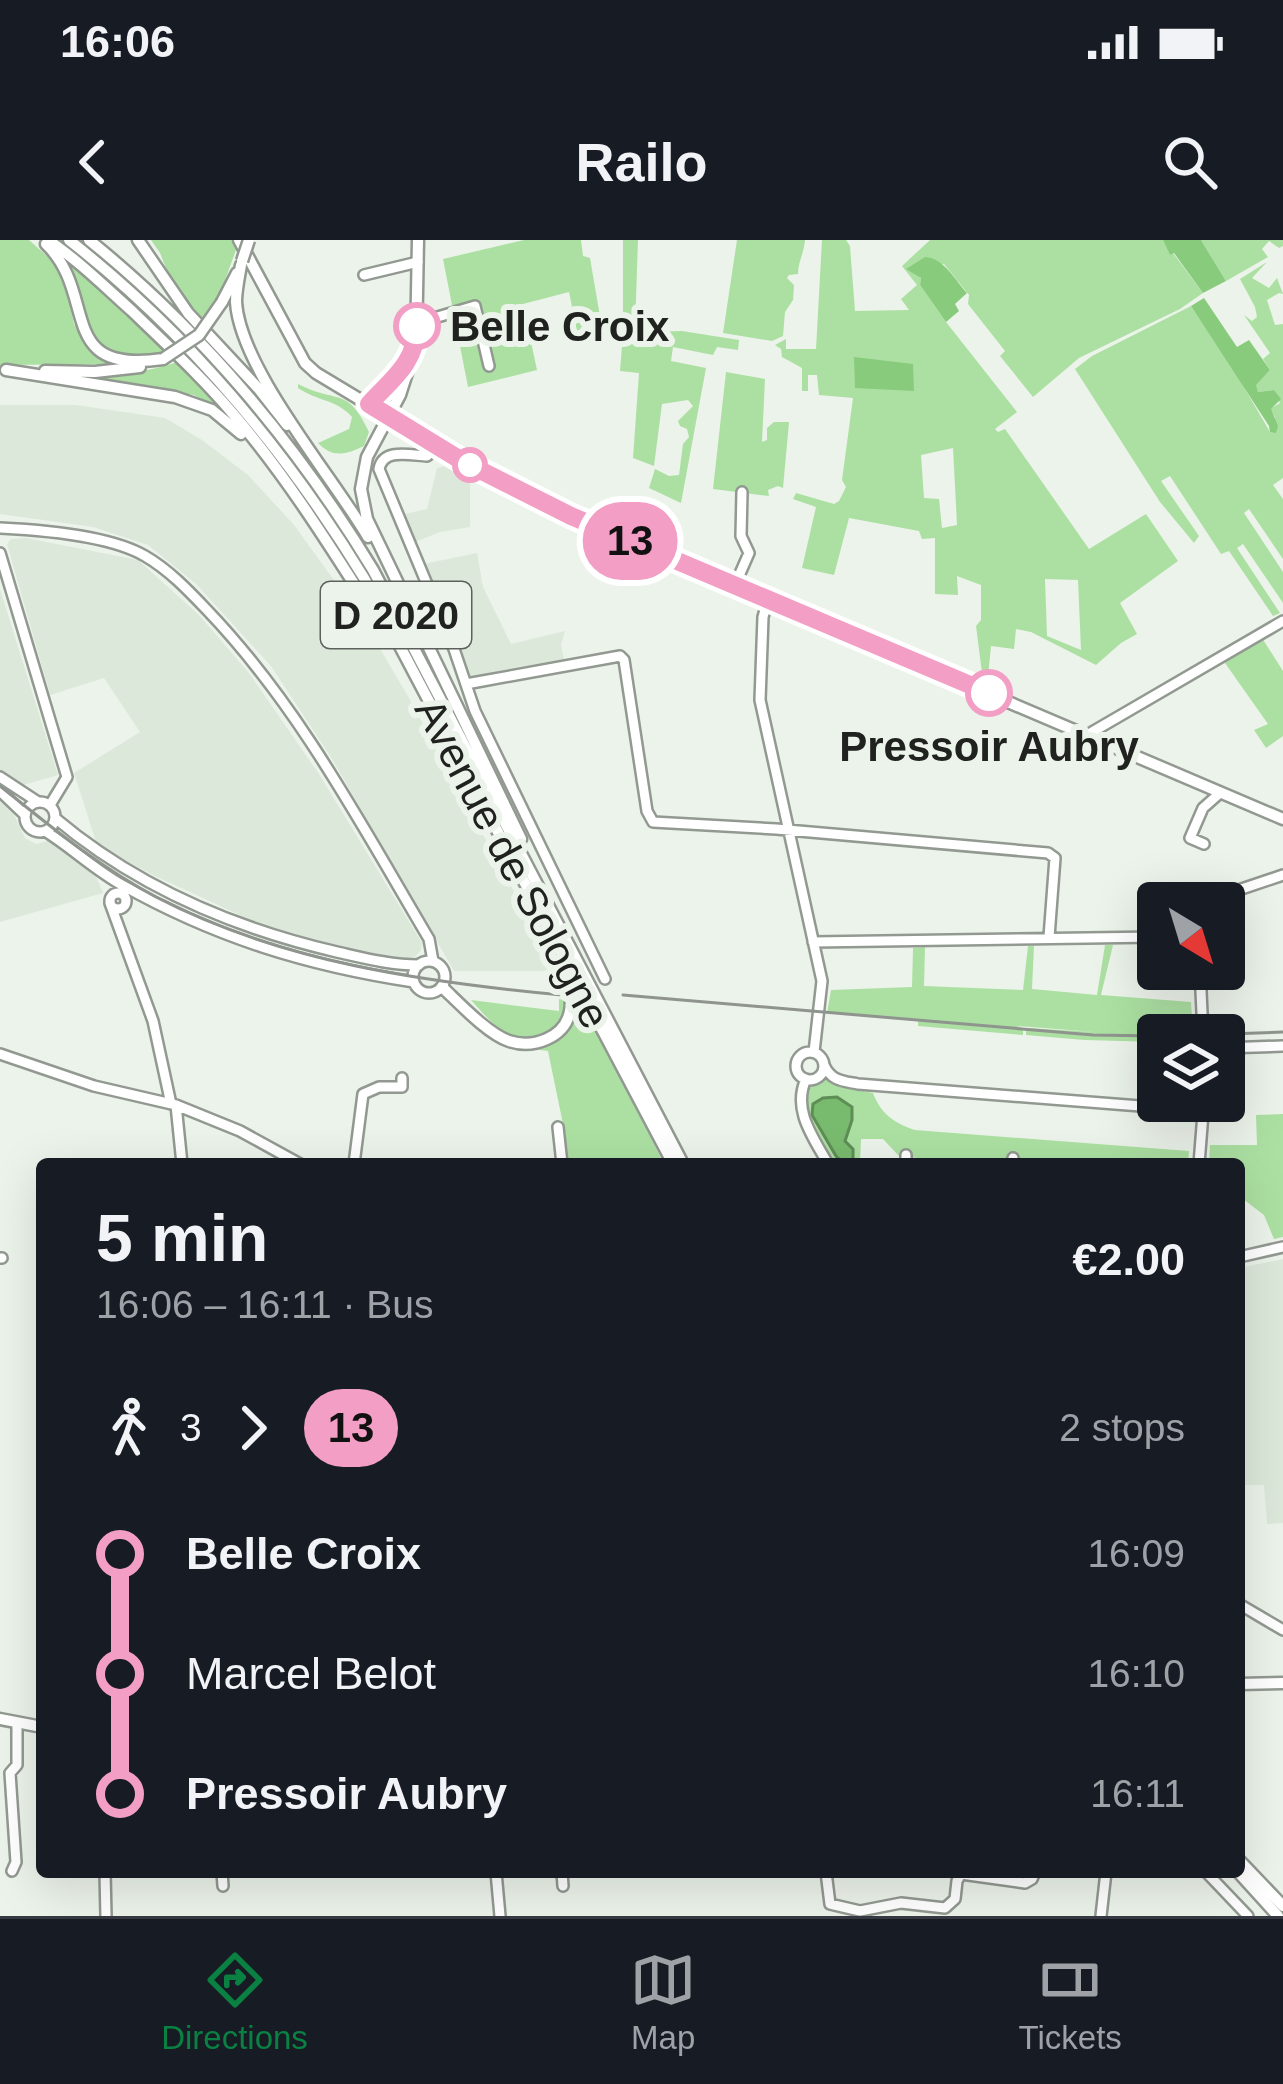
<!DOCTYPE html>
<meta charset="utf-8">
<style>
:root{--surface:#171b24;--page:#20242c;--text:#f1f3f6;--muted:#9ea1a6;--line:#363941;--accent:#0b8043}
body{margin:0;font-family:Arial,sans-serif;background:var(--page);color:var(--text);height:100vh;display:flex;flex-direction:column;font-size:45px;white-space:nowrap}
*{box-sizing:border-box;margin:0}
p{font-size:39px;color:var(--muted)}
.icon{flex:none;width:66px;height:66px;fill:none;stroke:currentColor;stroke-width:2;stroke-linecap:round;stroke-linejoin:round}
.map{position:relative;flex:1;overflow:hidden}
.panel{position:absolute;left:36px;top:918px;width:1209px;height:720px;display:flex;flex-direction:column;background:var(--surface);border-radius:12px;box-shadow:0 12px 48px #0002}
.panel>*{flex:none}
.badge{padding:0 24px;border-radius:39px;font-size:42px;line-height:78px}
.needle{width:78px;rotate:142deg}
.buttons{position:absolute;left:1137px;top:642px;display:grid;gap:24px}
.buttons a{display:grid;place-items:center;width:108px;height:108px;border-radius:12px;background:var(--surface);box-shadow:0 12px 48px #0002;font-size:60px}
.map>.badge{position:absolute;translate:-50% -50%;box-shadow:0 0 0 6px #fff}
.legs{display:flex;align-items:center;gap:18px;height:132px;padding:0 60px;font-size:39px}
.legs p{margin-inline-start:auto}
.overview{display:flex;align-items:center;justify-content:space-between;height:204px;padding:0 60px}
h1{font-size:66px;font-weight:600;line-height:90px}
ul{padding:0 60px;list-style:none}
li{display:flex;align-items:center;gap:42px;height:120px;font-size:45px}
li i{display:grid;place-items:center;width:18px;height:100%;margin:0 15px;background:currentColor}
li i::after{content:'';width:30px;height:30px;margin:-15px;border:9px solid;border-radius:50%;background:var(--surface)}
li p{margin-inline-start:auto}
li:first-child i{background:linear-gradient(#0000 50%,currentColor 0)}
li:last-child i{background:linear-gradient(currentColor 50%,#0000 0)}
.status{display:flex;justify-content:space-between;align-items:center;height:84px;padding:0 60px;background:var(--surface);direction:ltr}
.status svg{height:33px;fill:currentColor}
header{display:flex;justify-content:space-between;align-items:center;height:156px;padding:0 60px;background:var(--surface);font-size:54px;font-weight:600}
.dock{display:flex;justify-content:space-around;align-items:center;height:168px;border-top:3px solid var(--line);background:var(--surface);font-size:33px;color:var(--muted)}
.dock a{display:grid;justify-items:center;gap:6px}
.dock .selected{color:var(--accent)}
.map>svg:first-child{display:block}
.built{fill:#dce9da}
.green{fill:#ace0a2;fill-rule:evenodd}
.forest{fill:#89cb7d}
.water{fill:#79bb6e;stroke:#5e8d56;stroke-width:3}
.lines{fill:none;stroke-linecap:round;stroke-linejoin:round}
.minor-casing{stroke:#929991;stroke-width:14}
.major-casing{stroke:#929991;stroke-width:15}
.minor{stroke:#fff;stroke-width:9}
.major{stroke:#fff;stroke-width:10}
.tram{stroke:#8f948e;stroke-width:3}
.major-bridge-casing{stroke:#929991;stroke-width:15;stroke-linecap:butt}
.major-bridge{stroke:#fff;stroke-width:10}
.line-1-casing{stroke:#fff;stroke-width:27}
.line-1{stroke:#f39ec5;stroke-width:18}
.stop-1-dot{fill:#fff;stroke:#f39ec5;stroke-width:6}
.labels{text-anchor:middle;stroke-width:12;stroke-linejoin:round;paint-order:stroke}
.shield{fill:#ecf3ea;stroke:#5d615c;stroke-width:3}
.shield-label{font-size:39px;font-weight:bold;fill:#20221f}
.stop-label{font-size:42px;font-weight:bold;fill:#20221f;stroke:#ecf3ea;text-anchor:start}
.street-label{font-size:42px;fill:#20221f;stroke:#ecf3ea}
</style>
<div class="status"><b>16:06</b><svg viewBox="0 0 49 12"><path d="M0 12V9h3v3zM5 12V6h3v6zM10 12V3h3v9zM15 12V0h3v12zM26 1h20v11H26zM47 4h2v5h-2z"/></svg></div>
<header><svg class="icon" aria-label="back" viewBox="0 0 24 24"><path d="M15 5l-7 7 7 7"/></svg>Railo<svg class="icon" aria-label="search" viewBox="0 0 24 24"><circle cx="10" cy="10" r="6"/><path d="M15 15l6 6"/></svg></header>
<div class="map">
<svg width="1283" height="1676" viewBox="0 0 1283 1676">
<rect width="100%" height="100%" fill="#ecf3ea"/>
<!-- built -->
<path class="built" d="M0 165H76L165 178 202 200 248 235 294 285 365 383 409 458 557 731H454L332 519 271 426 196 344 148 305 93 287 0 274Z
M450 225 470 239V287L440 292 415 302 400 275 427 269 437 228Z
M26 298 138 320 199 375 249 433 319 534 422 703 421 710 416 716 409 719H387L279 693 155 636 97 605 74 533 140 492 104 438 50 455 7 304 11 299Z
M477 313 483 347 511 404 565 391 561 405 564 420 516 427 470 440 424 324Z
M0 349 58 535 20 546 0 530Z
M0 560 12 570 25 598 36 604 54 599 95 634 103 653 0 682Z
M1283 1019V1283L1267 1284 1264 1245H1239V1028Z"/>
<!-- green -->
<path class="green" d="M0 0H29L57 25 65 45 74 84 87 106 95 116 112 124 0 125Z
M151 0H231L236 10 220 54 201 81 175 51 160 13Z
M524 0H581L583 16 590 18 603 94 578 96 569 52 523 64 537 130 468 147 443 19Z
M623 0H638L635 89 644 92 682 91 739 100 738 110 717 107 713 115 673 107 671 121 706 128 681 263 649 248 655 229 669 236 679 235 683 204 689 197 687 189 680 186 678 181 693 166 688 160 662 164 654 226 633 218 639 133 620 131 623 93Z
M737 0H805C804 13 798 22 798 34L789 35 787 38 794 45 793 60 785 72 783 96 772 101 723 93Z
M822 0H846L850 6 855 71 909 70 901 59 917 45 902 26 930 0H1163L1170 14 1173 13 1203 53 1180 69 1079 118 1033 157 1000 116 1005 111 968 64 969 55 944 24 917 33 921 39 920 45 946 82 1017 172 995 189 998 192 1005 189 1089 309 1146 274 1178 321 1120 363 1137 394 1121 403 1096 425 1031 392 1016 389 1014 409 991 406 988 437 982 433 976 386 981 380V345L957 336 958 355 935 354V298L922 299 919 291 849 278 834 335 802 328 816 267 793 259 796 253 834 264 839 261 846 247 842 240 853 158 819 155 817 135H808V151H802V128L782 117 781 109 775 105 786 99V109H816ZM953 208 957 285 942 288 939 259 924 258 921 215ZM1045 339 1078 340 1081 410 1047 396Z
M1201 0H1283V6L1279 8 1269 1 1262 9 1268 17 1226 41Z
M69 22 167 109C149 117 138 117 118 113 80 105 79 52 69 22Z
M1267 22 1252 38 1269 48 1277 38 1283 54 1279 53 1267 60 1275 85 1283 84V238L1273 245 1283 259V319L1249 269 1244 273 1283 332V363L1243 304 1237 308 1280 373 1273 376 1229 311 1221 314 1170 236 1161 241 1199 296 1194 303 1160 262 1075 129 1092 116 1191 66 1238 137 1270 192 1275 177 1270 169 1280 163 1274 150 1258 152 1255 145 1270 130 1263 119 1270 113 1244 75 1252 81 1257 77 1255 67 1240 39Z
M177 122 226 173 194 155 55 136C96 135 138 136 177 122Z
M726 132 765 139 762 202 767 200V188L774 182H789L783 248 778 246 768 250 769 256 713 249Z
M298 144C337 164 348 146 369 192L364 206C346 215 332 218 318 203L349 189 352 177C338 160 317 161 298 148Z
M1262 398 1283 431V496L1266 508 1254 490 1268 484 1225 423V419Z
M1105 705H1113L1101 755 1191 762 1193 791 1187 793 1194 795H1158V802L1084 800 1026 795V788L1096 792 1017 786 1023 788V795L918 786V779L827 773 831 750 912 747 913 708 925 707 924 746 1023 750 1028 706H1034L1032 749 1097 755Z
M573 744 664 924H566L563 884 548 811 532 809C569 798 577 781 573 744Z
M559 759 564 760C565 775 562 786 548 794 515 813 491 782 471 760L559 771Z
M825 836 834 842 835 845 873 853C881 874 894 883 915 890L1189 911 1188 924 963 923 899 916 883 899H861L860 924H834C826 908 796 864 810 848 814 843 820 840 825 836Z
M1283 874V997L1274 999 1264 975 1239 956V924H1209L1210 905H1257L1256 875Z"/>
<!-- forest -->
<path class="forest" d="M1163 0H1201L1226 41 1203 53 1174 13 1170 15Z
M925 17C944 18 955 40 967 53L955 64 959 71 946 82 920 45 921 38 906 29Z
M1204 58 1237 107 1249 100 1270 130 1256 145 1258 152 1274 150 1281 159 1271 169 1278 186 1276 193 1270 192 1269 186 1191 66Z
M854 117 913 124 914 151 855 148Z"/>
<!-- water -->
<path class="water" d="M837 857 852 867V880L845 901 853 909V923L841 921 836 916 812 875 813 864 823 858Z"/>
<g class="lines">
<defs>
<path id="minor" d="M364 35 418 22
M417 83 475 66 489 126
M438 206 427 216C409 215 383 208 379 229L454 409 475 471 605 739
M0 288C41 290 109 295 145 316 169 330 188 350 207 370 299 466 362 586 429 699L433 721
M0 313 67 537 50 565
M735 345 749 313 741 296 742 252
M768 360 763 377 760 460 822 741 814 812
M466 444 620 416 624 420 647 571 653 582 776 589 1048 613 1055 618 1049 697
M1087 495 1283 381
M0 537 38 562
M0 551 25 575
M25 577a15 15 0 1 1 30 0a15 15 0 1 1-30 0Z
M55 578C137 647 233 688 337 712 364 718 390 725 419 725
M45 591C72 608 95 630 122 645 216 698 308 726 414 742
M1204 604 1190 598 1203 568 1220 553
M110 661a8 8 0 1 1 16 0a8 8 0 1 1-16 0Z
M110 663 153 781 171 864
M1200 663 1283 635
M813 702 1158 697
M413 737a16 16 0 1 1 32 0a16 16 0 1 1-32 0Z
M1200 729 1203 795
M1224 808 1283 806
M796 826a14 14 0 1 1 28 0a14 14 0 1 1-28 0Z
M0 814 94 846 176 865 240 891 300 924
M824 825C831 841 843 841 858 844L1204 871
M806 839C792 870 813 897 828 924
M176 865 182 924
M558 887 562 924
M1013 918 1014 924
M354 924 363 854 379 847H402V838
M906 924V915
M1199 924 1204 861
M1239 1017 1283 1007
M0 1018H2
M1239 1364 1283 1390
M12 1631 16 1622 10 1533 17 1525V1483
M105 1632 106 1676
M222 1632 223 1646
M496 1632 500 1676
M562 1632 563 1646
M826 1632 830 1664 860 1671 901 1663 945 1668 955 1659 957 1641 961 1634 1025 1643 1032 1639 1035 1632
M1206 1632 1248 1676
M1101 1676 1106 1632"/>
<path id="major" d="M48 0C79 21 104 46 132 71 167 105 203 138 234 175 292 243 338 319 386 394
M69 0C189 94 285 209 364 338L673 924
M89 0C202 91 298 206 373 330L683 924
M138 0 188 73 258 148 287 185
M239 0 305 123 316 133 462 221 571 276 1283 579
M418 0 416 105 400 155 367 217 361 249 367 279 521 599
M46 4C99 55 54 135 163 119
M241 25C239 37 236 50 236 62 240 129 333 237 368 297
M222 62 237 33
M6 130 175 157 212 170 241 194
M45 131 95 132 140 127
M369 164 407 122
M442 747C459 763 488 794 509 801 533 809 565 798 570 771 573 756 567 739 560 725
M1239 1444 1283 1443
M0 1479 42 1487
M1239 1620 1283 1666
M1238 1632 1278 1676"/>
</defs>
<!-- minor casing -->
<use href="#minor" class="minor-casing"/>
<!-- major casing -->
<use href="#major" class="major-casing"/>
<!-- minor -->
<use href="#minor" class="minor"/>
<!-- major -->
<use href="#major" class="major"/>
<!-- tram -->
<path class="tram" d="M0 546C50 586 99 627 156 657 281 722 423 742 562 755
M623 755 1093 795 1158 796
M1196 795 1283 792"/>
<defs>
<path id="major-bridge" d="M242 21 249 0
M163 119 199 95 222 62"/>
</defs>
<!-- major-bridge casing -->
<use href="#major-bridge" class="major-bridge-casing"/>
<!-- major-bridge -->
<use href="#major-bridge" class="major-bridge"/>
</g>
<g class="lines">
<defs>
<path id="line-1" d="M417 86C416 123 392 139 369 164L462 221 571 276 989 453"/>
</defs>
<!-- line-1 casing -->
<use href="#line-1" class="line-1-casing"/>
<!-- line-1 -->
<use href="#line-1" class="line-1"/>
</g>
<!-- markers -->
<g class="stop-1-dot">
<circle cx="417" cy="86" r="21"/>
<circle cx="470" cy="225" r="15"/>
<circle cx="989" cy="453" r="21"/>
</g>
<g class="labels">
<!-- shield labels -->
<rect class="shield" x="321" y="342" width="150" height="66" rx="9"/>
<g class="shield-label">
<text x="396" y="389">D 2020</text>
</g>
<!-- stop labels -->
<g class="stop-label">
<text x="450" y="101">Belle Croix</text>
<text x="989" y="521" text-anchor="middle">Pressoir Aubry</text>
</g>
<!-- street labels -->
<g class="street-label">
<text transform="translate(513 623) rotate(62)" y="15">Avenue de Sologne</text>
</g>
</g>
</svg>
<div class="buttons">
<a><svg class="needle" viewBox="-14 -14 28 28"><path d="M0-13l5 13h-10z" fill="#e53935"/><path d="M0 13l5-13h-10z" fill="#9ea1a6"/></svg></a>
<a><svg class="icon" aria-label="layers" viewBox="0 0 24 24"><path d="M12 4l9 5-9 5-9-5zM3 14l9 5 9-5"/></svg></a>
</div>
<b class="badge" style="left:630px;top:301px;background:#f39ec5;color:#111">13</b>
<section class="panel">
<div class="overview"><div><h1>5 min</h1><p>16:06 – 16:11 · Bus</p></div><b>€2.00</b></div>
<div class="legs"><svg class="icon" aria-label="walk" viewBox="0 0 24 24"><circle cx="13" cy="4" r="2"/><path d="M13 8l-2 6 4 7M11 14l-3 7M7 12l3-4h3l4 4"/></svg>3<svg class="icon" aria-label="forward" viewBox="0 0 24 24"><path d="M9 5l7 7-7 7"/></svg><b class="badge" style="background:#f39ec5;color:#111">13</b><p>2 stops</p></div>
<ul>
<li><i style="color:#f39ec5"></i><b>Belle Croix</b><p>16:09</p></li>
<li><i style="color:#f39ec5"></i><span>Marcel Belot</span><p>16:10</p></li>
<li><i style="color:#f39ec5"></i><b>Pressoir Aubry</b><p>16:11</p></li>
</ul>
</section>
</div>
<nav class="dock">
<a class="selected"><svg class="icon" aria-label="directions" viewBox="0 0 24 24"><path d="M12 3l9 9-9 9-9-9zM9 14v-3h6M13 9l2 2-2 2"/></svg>Directions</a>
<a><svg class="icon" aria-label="map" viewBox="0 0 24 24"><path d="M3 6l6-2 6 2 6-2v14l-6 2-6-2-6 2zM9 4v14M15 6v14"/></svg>Map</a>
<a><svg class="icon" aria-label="tickets" viewBox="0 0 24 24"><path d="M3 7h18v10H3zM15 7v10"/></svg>Tickets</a>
</nav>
